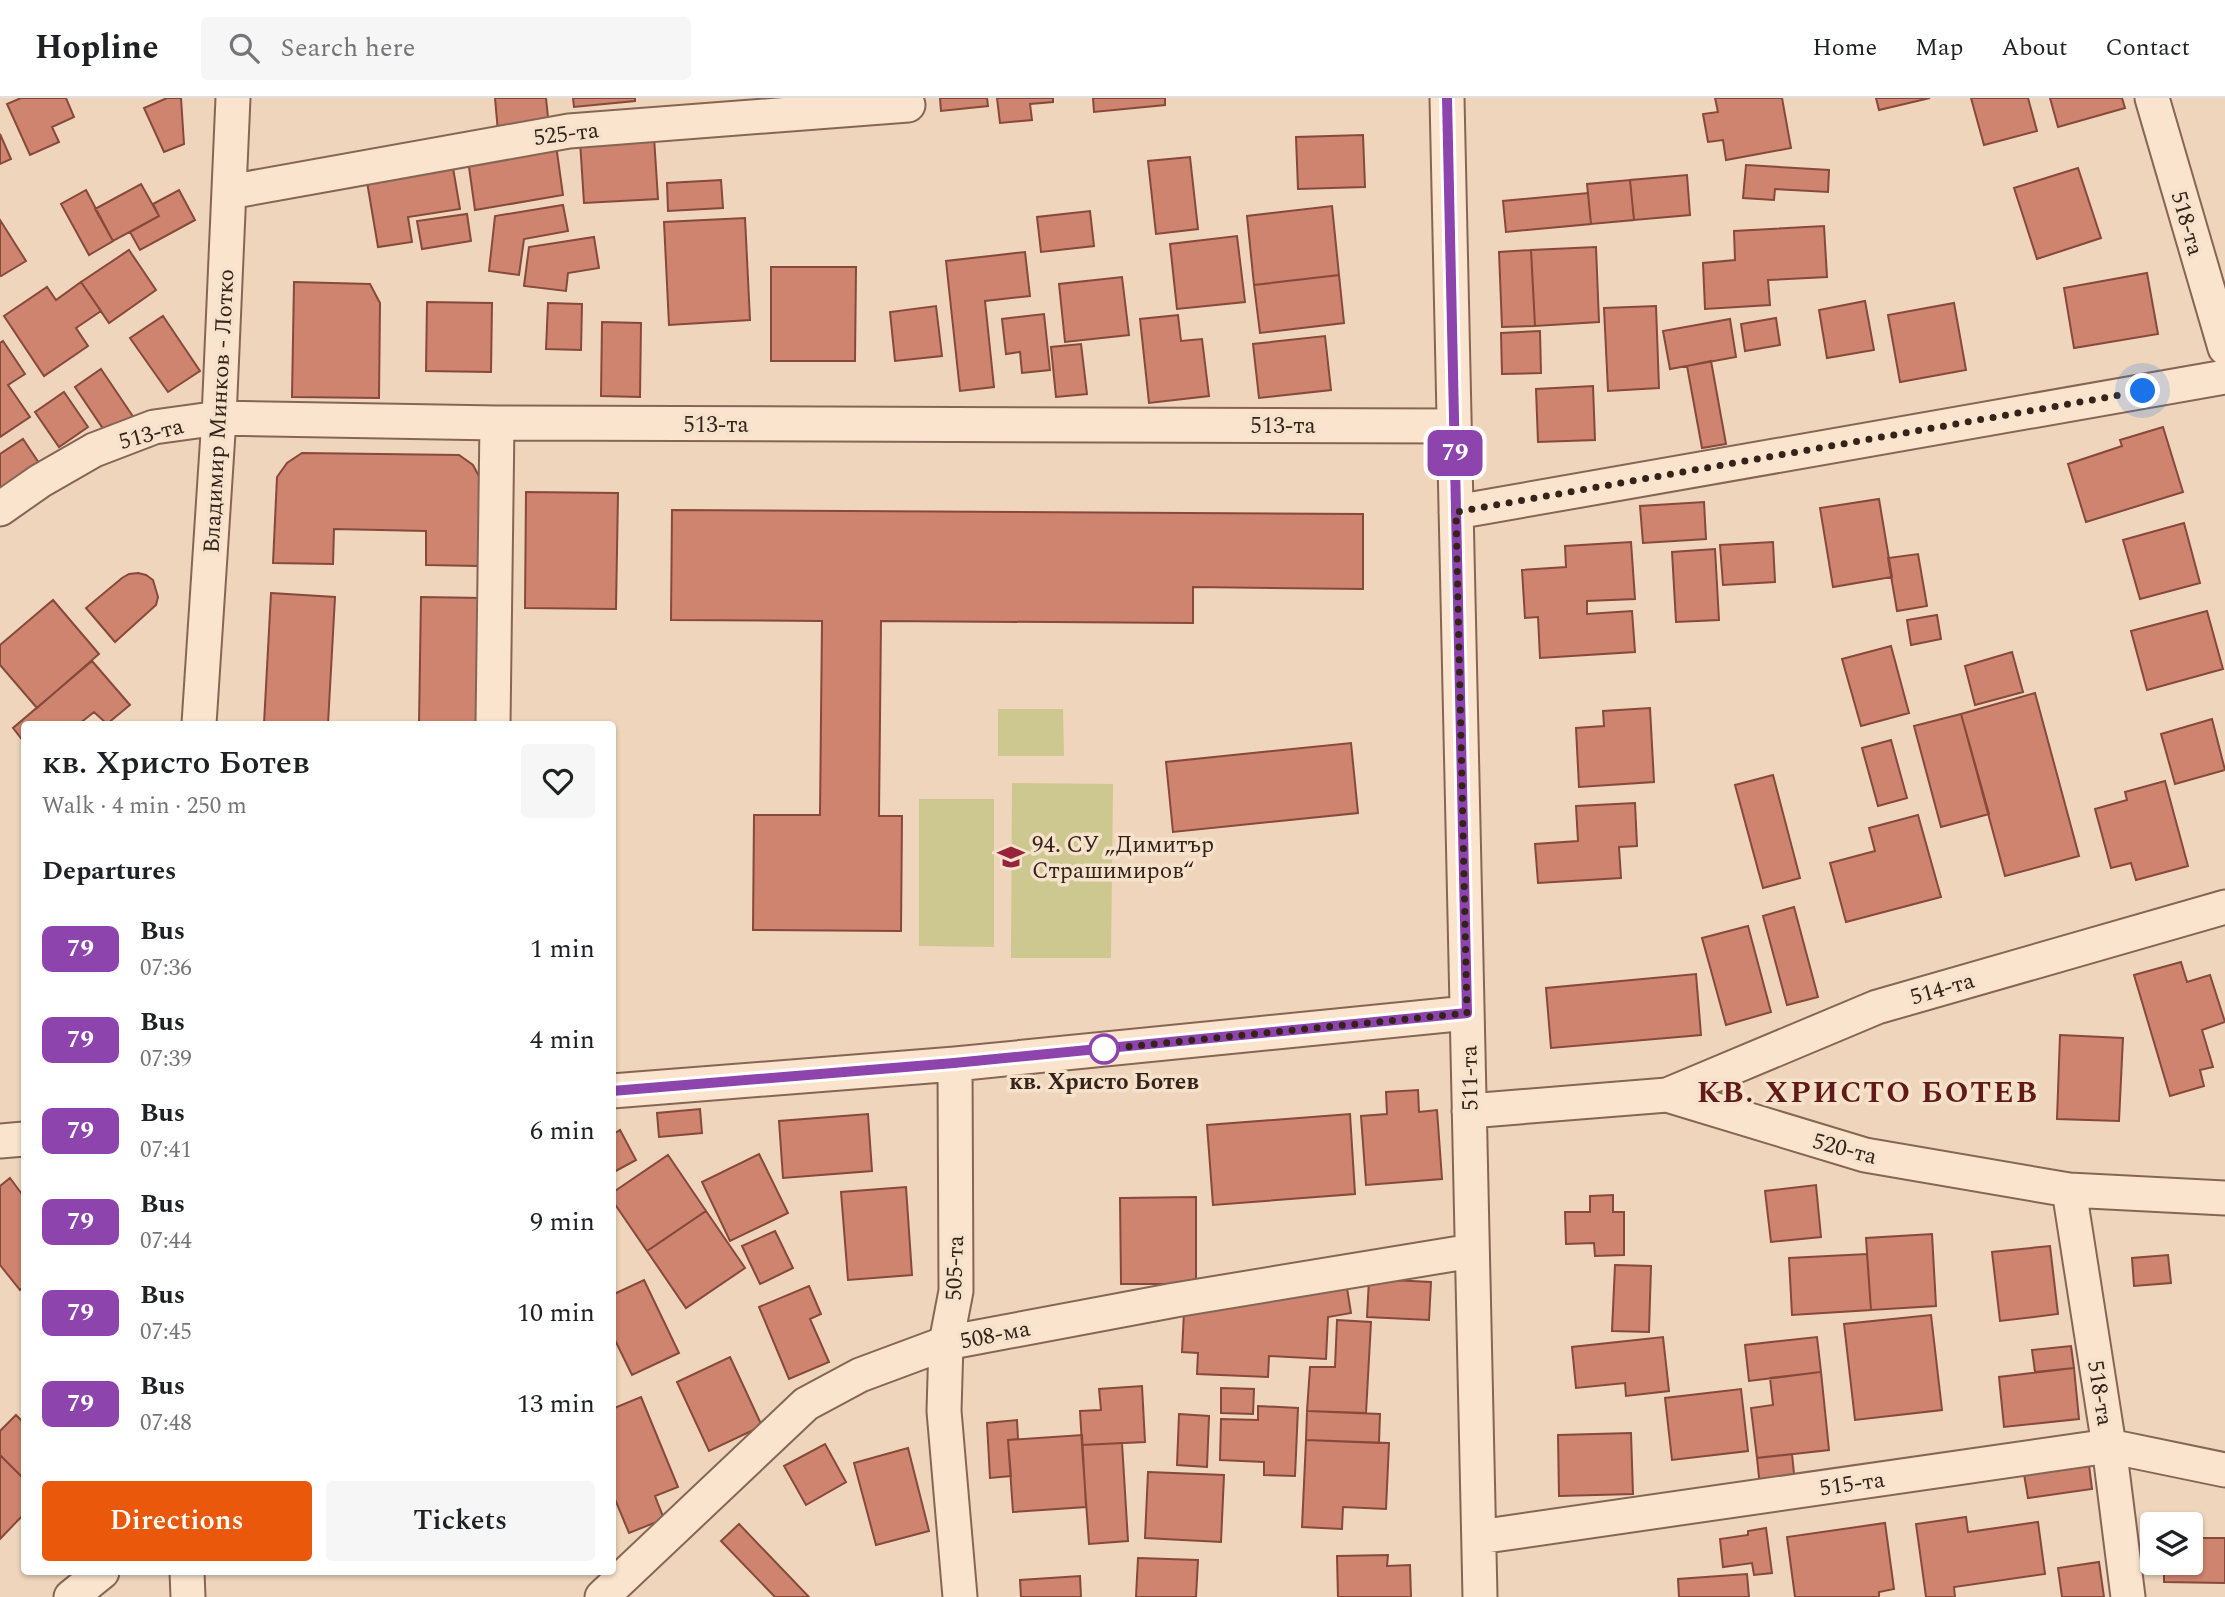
<!DOCTYPE html>
<meta charset="utf-8">
<style>
:root{--surface:#fff;--page:#f6f6f6;--text:#202124;--muted:#757577;--line:#e0e0e0;--accent:#ea580c}
body{margin:0;font-family:Spectral,serif;background:var(--page);color:var(--text);height:100vh;display:flex;flex-direction:column;font-size:26px;white-space:nowrap}
*{box-sizing:border-box;margin:0}
p{font-size:23px;color:var(--muted)}
.icon{flex:none;width:38px;height:38px;fill:none;stroke:currentColor;stroke-width:2;stroke-linecap:round;stroke-linejoin:round}
.map{position:relative;flex:1;overflow:hidden}
.details{position:absolute;left:21px;top:623px;width:595px;height:854px;display:flex;flex-direction:column;background:var(--surface);border-radius:7px;box-shadow:0 2px 5px #0004}
.details>*{flex:none}
.badge{padding:0 14px;border-radius:10px;font-size:24px;line-height:46px}
.buttons{position:absolute;left:2140px;top:1414px;display:grid;gap:14px}
.buttons a{display:grid;place-items:center;width:63px;height:63px;border-radius:7px;background:var(--surface);box-shadow:0 2px 5px #0004;font-size:35px}
.you{position:absolute;width:35px;height:35px;margin:-18px;border:5px solid #fff;border-radius:50%;background:#1a73e8;box-shadow:0 0 0 10px #1a73e833}
.map>.badge{position:absolute;translate:-50% -50%;box-shadow:0 0 0 4px #fff}
h2{padding:0 21px;font-size:26px;line-height:63px}
.round{display:grid;place-items:center;flex:none;width:74px;height:74px;border-radius:7px;background:var(--page)}
.headline{display:flex;align-items:center;justify-content:space-between;height:119px;padding:0 21px}
h1{font-size:33px;font-weight:600;line-height:52px}
.button{display:flex;gap:14px;margin-top:auto;padding:14px 21px}
.button a{flex:1;height:80px;border-radius:7px;background:var(--accent);color:#fff;font-size:28px;font-weight:600;line-height:80px;text-align:center}
.button a+a{background:var(--page);color:var(--text)}
ul{padding:0;list-style:none}
li{display:flex;align-items:center;gap:21px;height:91px;padding:0 21px}
li div{flex:1}
li b{display:block;font-size:26px}
li em{font-style:normal}
li .badge{min-width:77px;font-weight:700;text-align:center}
header{display:flex;align-items:center;gap:42px;box-sizing:border-box;height:98px;padding:0 35px;background:var(--surface);border-bottom:2px solid var(--line)}
header strong{font-size:33px}
nav{display:flex;gap:38px;margin-inline-start:auto;font-size:24px}
.search{width:490px;height:63px;background:var(--page);display:flex;align-items:center;gap:18px;box-sizing:border-box;padding:0 24px;border-radius:7px;color:var(--muted);font-size:26px}
.map>svg:first-child{display:block}
.green{fill:#cdc88f}
.building{fill:#cf846f;stroke:#86493a;stroke-width:2}
.lines{fill:none;stroke-linecap:round;stroke-linejoin:round}
.street-casing{stroke:#866555;stroke-width:37}
.street{stroke:#fae4ce;stroke-width:33}
.line-casing{stroke:#fff;stroke-width:16}
.line{stroke:#8e44ad;stroke-width:10}
.walk{stroke:#35221a;stroke-width:7;stroke-dasharray:0 12.6}
.stop-dot{fill:#fff;stroke:#8e44ad;stroke-width:3.5}
.labels{text-anchor:middle;stroke-width:7;stroke-linejoin:round;paint-order:stroke}
.street-label{font-size:23px;fill:#35221a;stroke:#f6e1cb}
.poi-label{font-size:23px;fill:#35221a;stroke:#f6e1cb;text-anchor:start}
.stop-label{font-size:23px;font-weight:bold;fill:#35221a;stroke:#f6e1cb}
.district-label{font-size:30px;font-weight:bold;letter-spacing:2px;fill:#631918;stroke:#f6e1cb}
</style>
<header>
<strong>Hopline</strong>
<div class="search"><svg class="icon" aria-label="search" viewBox="0 0 24 24"><circle cx="10" cy="10" r="6"/><path d="M15 15l6 6"/></svg>Search here</div>
<nav><a>Home</a><a>Map</a><a>About</a><a>Contact</a></nav>
</header>
<div class="map">
<svg width="2225" height="1499" viewBox="0 0 2225 1499">
<rect width="100%" height="100%" fill="#efd5bb"/>
<!-- green -->
<path class="green" d="M998 611H1063L1064 658H998Z
M1012 685 1113 686 1111 860H1011Z
M919 701H994V849L919 848Z"/>
<!-- building -->
<path class="building" d="M21 0H66L74 19 52 29 59 44 30 57 7 6Z
M167 0H181L184 46 164 54 144 10Z
M495 0H546L549 29 498 34Z
M573 0H635V3L574 9Z
M940 0H987L988 8 941 13Z
M997 0H1053V4L1030 6 1032 22 1000 25Z
M1093 0H1165V7L1094 14Z
M1715 0H1782L1791 50 1726 62 1723 42 1708 44 1703 16 1718 14Z
M1876 0H1930L1879 12Z
M1971 0H2028L2037 33 1984 47Z
M2050 0H2122L2125 10 2058 29Z
M0 36 11 61 0 66Z
M1363 37 1365 89 1298 91 1296 39Z
M654 39 658 101 584 105 580 43Z
M556 47 563 97 475 112 468 62Z
M1190 59 1198 131 1156 136 1148 63Z
M452 64 460 111 408 119 412 144 378 149 366 78Z
M1746 67 1829 72 1828 94 1775 91 1774 102 1743 100Z
M2078 70 2101 140 2037 161 2014 90Z
M1687 77 1690 117 1634 122 1630 82Z
M721 82 723 110 668 113 667 85Z
M1630 82 1634 122 1591 126 1587 86Z
M141 86 159 118 113 143 95 111Z
M86 92 113 143 89 157 61 106Z
M179 92 195 122 140 152 130 134 159 118 153 106Z
M1588 95 1591 126 1506 134 1503 103Z
M563 107 568 133 524 141 519 177 489 173 495 118Z
M1332 108 1339 177 1254 187 1247 118Z
M1090 113 1094 148 1041 154 1037 119Z
M467 116 471 143 422 151 417 123Z
M745 120 750 222 669 227 664 124Z
M0 122 26 163 1 178 0 177Z
M1824 128 1827 179 1768 182 1770 207 1705 211 1703 165 1735 162 1734 133Z
M1237 138 1245 204 1177 211 1170 146Z
M594 139 599 170 568 175 566 193 524 188 529 149Z
M1596 149 1599 224 1535 228 1531 152Z
M129 152 156 192 109 225 81 184Z
M1531 152 1535 228 1502 229 1499 154Z
M1025 154 1030 198 985 203 994 289 960 293 946 163Z
M771 169H856L855 263H771Z
M2147 175 2158 236 2074 250 2064 190Z
M1339 177 1344 225 1260 235 1254 187Z
M1122 179 1129 237 1065 244 1059 186Z
M81 184 101 213 76 230 88 248 44 278 4 218 47 189 56 202Z
M294 184 370 186 380 205 379 300 292 299Z
M1865 203 1874 252 1827 260 1819 212Z
M427 204 492 205 491 274 426 273Z
M548 205 582 206 581 252 546 251Z
M1954 205 1966 272 1900 284 1888 217Z
M936 208 942 258 895 263 890 214Z
M1656 208 1659 290 1608 293 1604 210Z
M1044 216 1050 272 1022 275 1020 254 1006 256 1002 221Z
M1178 217 1181 243 1202 241 1209 298 1149 305 1140 221Z
M163 218 200 273 168 294 130 240Z
M1776 220 1780 247 1745 253 1741 226Z
M1730 221 1736 259 1670 271 1663 233Z
M602 224 641 225 640 299 601 298Z
M1540 233 1541 275 1502 276 1501 235Z
M1325 238 1331 292 1259 300 1253 246Z
M3 243 25 276 8 287 30 319 0 339V245Z
M1081 246 1087 296 1056 299 1051 249Z
M1711 263 1726 346 1702 350 1687 268Z
M101 271 134 320 108 338 75 289Z
M1593 288 1595 342 1538 344 1536 291Z
M64 294 88 329 59 349 35 314Z
M2163 329 2183 394 2086 424 2068 366 2122 348 2120 342Z
M23 341 41 368 4 394 0 388V356Z
M302 355 459 357 473 367 481 382 479 468 426 467V433L334 431 333 466 273 465 277 379 287 365Z
M526 394 618 395 616 511 525 510Z
M1879 401 1892 479 1833 489 1820 410Z
M1704 404 1706 441 1643 445 1640 408Z
M672 412 1363 416V491L1193 489V525L881 523 879 718H902L901 833 753 832 754 717H820L822 523 671 522Z
M2184 425 2200 485 2140 501 2123 442Z
M1631 444 1635 501 1587 503V516L1632 513 1635 554 1540 560 1538 519 1525 520 1522 472 1566 469 1565 448Z
M1773 444 1775 484 1723 487 1720 447Z
M1715 451 1719 522 1676 524 1672 454Z
M1918 456 1927 508 1897 513 1888 460Z
M138 475 146 477 153 482 158 499 156 507 115 544 86 510 122 480 129 476Z
M271 495 335 499 328 626H264Z
M421 499 483 500 481 626H419Z
M53 502 99 556 37 610 0 567V547Z
M2207 513 2223 571 2147 592 2131 533Z
M1937 517 1941 541 1911 547 1907 522Z
M1891 548 1909 615 1861 628 1842 561Z
M2012 554 2023 594 1975 607 1965 568Z
M92 563 130 607 107 626 94 614 79 626H24V644L13 630Z
M2035 595 2079 758 2005 778 1961 616Z
M1650 610 1654 684 1579 689 1576 630 1604 628 1603 613Z
M1961 616 1989 716 1941 729 1914 628Z
M2212 621 2225 672 2175 686 2161 636Z
M1891 642 1907 700 1878 708 1862 650Z
M1351 645 1358 715 1173 734 1166 664Z
M1773 677 1800 780 1763 790 1735 687Z
M2165 683 2188 768 2136 782 2131 765 2111 770 2095 711 2127 702 2125 694Z
M1635 705 1637 748 1619 749 1621 780 1538 785 1535 746 1578 743 1576 708Z
M1918 717 1941 799 1846 824 1830 765 1875 753 1869 730Z
M1794 809 1818 899 1787 907 1763 818Z
M1748 828 1771 914 1726 927 1702 840Z
M2181 864 2187 884 2210 877 2225 924 2202 932 2213 969 2200 972 2204 988 2170 998 2134 877Z
M1696 876 1701 937 1551 950 1546 890Z
M2060 937 2123 940 2119 1023 2057 1021Z
M1418 992 1419 1014 1437 1012 1442 1081 1366 1087 1361 1018 1387 1016 1386 994Z
M700 1011 702 1035 659 1039 657 1015Z
M868 1016 872 1073 783 1080 779 1023Z
M1350 1016 1355 1096 1213 1107 1207 1027Z
M620 1032 636 1062 612 1075V1037Z
M759 1056 788 1115 730 1143 702 1084Z
M668 1057 706 1113 647 1153 612 1102V1095Z
M10 1080 24 1099V1188L20 1192 0 1167V1088Z
M1816 1087 1821 1139 1771 1144 1765 1093Z
M906 1089 912 1177 848 1182 841 1094Z
M1613 1097V1114H1624V1157L1595 1158 1594 1145 1566 1146 1565 1114H1590V1098Z
M1196 1099V1186H1121L1120 1100Z
M706 1113 745 1170 686 1210 647 1153Z
M775 1133 793 1170 760 1186 742 1148Z
M1932 1136 1936 1208 1871 1212 1866 1140Z
M2050 1148 2058 1216 2000 1223 1992 1154Z
M1867 1156 1871 1212 1792 1217 1789 1160Z
M2168 1157 2171 1185 2134 1188 2132 1160Z
M1615 1167 1651 1168 1649 1234 1612 1233Z
M1369 1181 1431 1184 1429 1222 1367 1219Z
M644 1182 679 1255 632 1277 612 1236V1197Z
M1346 1184 1351 1215 1328 1219 1326 1261 1269 1258 1268 1279 1197 1276 1198 1255 1182 1254 1184 1214Z
M809 1188 821 1216 810 1221 829 1264 789 1281 759 1209Z
M1931 1217 1942 1312 1855 1322 1844 1226Z
M1337 1222 1371 1224 1366 1315 1307 1313 1310 1269H1335Z
M1663 1239 1669 1293 1626 1298 1625 1285 1576 1290 1572 1249Z
M1817 1239 1821 1274 1749 1283 1745 1247Z
M2071 1248 2074 1270 2035 1274 2032 1252Z
M730 1259 762 1328 709 1353 677 1284Z
M2074 1270 2079 1321 2004 1329 1999 1279Z
M1821 1274 1829 1352 1757 1360 1751 1310 1773 1307 1770 1280Z
M1142 1288 1145 1344 1082 1347 1080 1313 1101 1312 1099 1291Z
M1221 1290 1254 1291 1253 1316 1221 1315Z
M1741 1291 1748 1353 1672 1362 1665 1300Z
M641 1299 678 1389 655 1398 664 1421 629 1435 612 1394V1311Z
M1258 1308 1298 1310 1295 1378 1264 1377V1364L1220 1362 1221 1321 1258 1322Z
M1307 1313 1380 1316 1379 1345 1306 1342Z
M1179 1316 1209 1318 1207 1369 1177 1367Z
M16 1317 24 1325V1381L0 1357V1333Z
M1017 1322 1018 1341 1008 1342 1011 1378 990 1380 987 1325Z
M1631 1335 1633 1396 1559 1398 1558 1337Z
M1082 1337 1086 1409 1013 1414 1008 1342Z
M1306 1342 1389 1345 1386 1411 1343 1409 1342 1431 1302 1429Z
M1122 1345 1128 1443 1089 1446 1082 1347Z
M825 1346 846 1384 806 1407 784 1368Z
M908 1350 929 1433 876 1447 854 1365Z
M1792 1356 1795 1385 1760 1389 1757 1360Z
M0 1357 24 1381V1416L0 1441Z
M2089 1367 2092 1391 2028 1400 2024 1376Z
M1148 1374 1224 1377 1221 1444 1145 1440Z
M1966 1419 1968 1434 2038 1424 2045 1476 1954 1489 1955 1499H1926L1916 1426Z
M2165 1423 2202 1424V1440H2225V1485L2164 1484V1465H2191V1426H2165Z
M1885 1425 1894 1491 1879 1494V1499H1795L1787 1439Z
M739 1426 809 1499H775L721 1443Z
M1766 1430 1772 1475 1754 1477 1752 1465 1723 1469 1720 1441 1748 1437V1433Z
M1388 1457 1387 1468 1410 1467 1411 1499H1338L1337 1458Z
M1138 1460 1198 1462 1196 1499H1136Z
M2099 1464 2104 1499H2062L2058 1470Z
M1747 1476 1749 1499H1679L1678 1481Z
M1080 1478 1081 1499H1021L1020 1482Z"/>
<g class="lines">
<defs>
<path id="street" d="M1447 0 1480 1499
M2152 0 2225 250
M229 94 569 33 908 7
M0 411 40 383 94 352 154 329 219 320 497 325 1454 328
M1456 414 2225 279
M199 626 219 320 233 0
M493 626 497 325
M955 966 956 1193 946 1245 944 1313 960 1499
M612 993 955 966 1467 915
M1667 997 1877 909 2225 809
M1469 1013 1667 997 1865 1057 2069 1092 2225 1100
M0 1043 24 1041
M2069 1092 2109 1348 2128 1499
M1479 1439 2109 1348 2225 1372
M187 1474 188 1499
M71 1499 102 1474
M602 1499 806 1306 860 1277 946 1245 1175 1202 1472 1153"/>
</defs>
<!-- street casing -->
<use href="#street" class="street-casing"/>
<!-- street -->
<use href="#street" class="street"/>
</g>
<g class="lines">
<defs>
<path id="line" d="M612 993 954 965 1467 915 1447 0"/>
</defs>
<!-- line casing -->
<use href="#line" class="line-casing"/>
<!-- line -->
<use href="#line" class="line"/>
<!-- walk -->
<path class="walk" d="M1104 951 1467 915 1456 414 2143 293"/>
</g>
<!-- icons -->
<defs>
<symbol id="school-bare" viewBox="-9 -9 18 18"><path d="M0-5L7-2L0 1L-7-2ZM-4 1L0 2.5L4 1V4Q0 6-4 4Z" fill="#97233b" stroke="#f6e1cb" stroke-width="2.5" paint-order="stroke"/></symbol>
</defs>
<g fill-rule="evenodd">
<use href="#school-bare" x="992" y="740" width="38" height="38"/>
</g>
<!-- markers -->
<circle class="stop-dot" cx="1104" cy="951" r="14"/>
<g class="labels">
<!-- street labels -->
<g class="street-label">
<text transform="translate(566 35) rotate(-7)" y="8">525-та</text>
<text transform="translate(2188 125) rotate(74)" y="8">518-та</text>
<text transform="translate(218 313) rotate(-87)" y="8">Владимир Минков - Лотко</text>
<text x="716" y="334">513-та</text>
<text x="1283" y="335">513-та</text>
<text transform="translate(151 335) rotate(-15)" y="8">513-та</text>
<text transform="translate(1942 890) rotate(-16)" y="8">514-та</text>
<text transform="translate(1469 980) rotate(-91)" y="8">511-та</text>
<text transform="translate(1845 1050) rotate(15)" y="8">520-та</text>
<text transform="translate(954 1170) rotate(-88)" y="8">505-та</text>
<text transform="translate(995 1236) rotate(-11)" y="8">508-ма</text>
<text transform="translate(2101 1295) rotate(81)" y="8">518-та</text>
<text transform="translate(1852 1385) rotate(-8)" y="8">515-та</text>
</g>
<!-- poi labels -->
<g class="poi-label">
<text x="1032" y="754">94. СУ „Димитър<tspan x="1032" dy="26">Страшимиров“</tspan></text>
</g>
<!-- stop labels -->
<g class="stop-label">
<text x="1104" y="991">кв. Христо Ботев</text>
</g>
<!-- district labels -->
<g class="district-label">
<text x="1868" y="1004">КВ. ХРИСТО БОТЕВ</text>
</g>
</g>
</svg>
<div class="buttons">
<a><svg class="icon" aria-label="layers" viewBox="0 0 24 24"><path d="M12 4l9 5-9 5-9-5zM3 14l9 5 9-5"/></svg></a>
</div>
<div class="you" style="left:2143px;top:293px"></div>
<b class="badge" style="left:1455px;top:355px;background:#8e44ad;color:#fff">79</b>
<section class="details">
<div class="headline"><div><h1>кв. Христо Ботев</h1><p>Walk · 4 min · 250 m</p></div><a class="round"><svg class="icon" aria-label="heart" viewBox="0 0 24 24"><path d="M12 20l-8-8c-3-5 5-10 8-4 3-6 11-1 8 4z"/></svg></a></div>
<h2>Departures</h2>
<ul>
<li><span class="badge" style="background:#8e44ad;color:#fff">79</span><div><b>Bus</b><p>07:36</p></div><em>1 min</em></li>
<li><span class="badge" style="background:#8e44ad;color:#fff">79</span><div><b>Bus</b><p>07:39</p></div><em>4 min</em></li>
<li><span class="badge" style="background:#8e44ad;color:#fff">79</span><div><b>Bus</b><p>07:41</p></div><em>6 min</em></li>
<li><span class="badge" style="background:#8e44ad;color:#fff">79</span><div><b>Bus</b><p>07:44</p></div><em>9 min</em></li>
<li><span class="badge" style="background:#8e44ad;color:#fff">79</span><div><b>Bus</b><p>07:45</p></div><em>10 min</em></li>
<li><span class="badge" style="background:#8e44ad;color:#fff">79</span><div><b>Bus</b><p>07:48</p></div><em>13 min</em></li>
</ul>
<div class="button"><a>Directions</a><a>Tickets</a></div>
</section>
</div>
